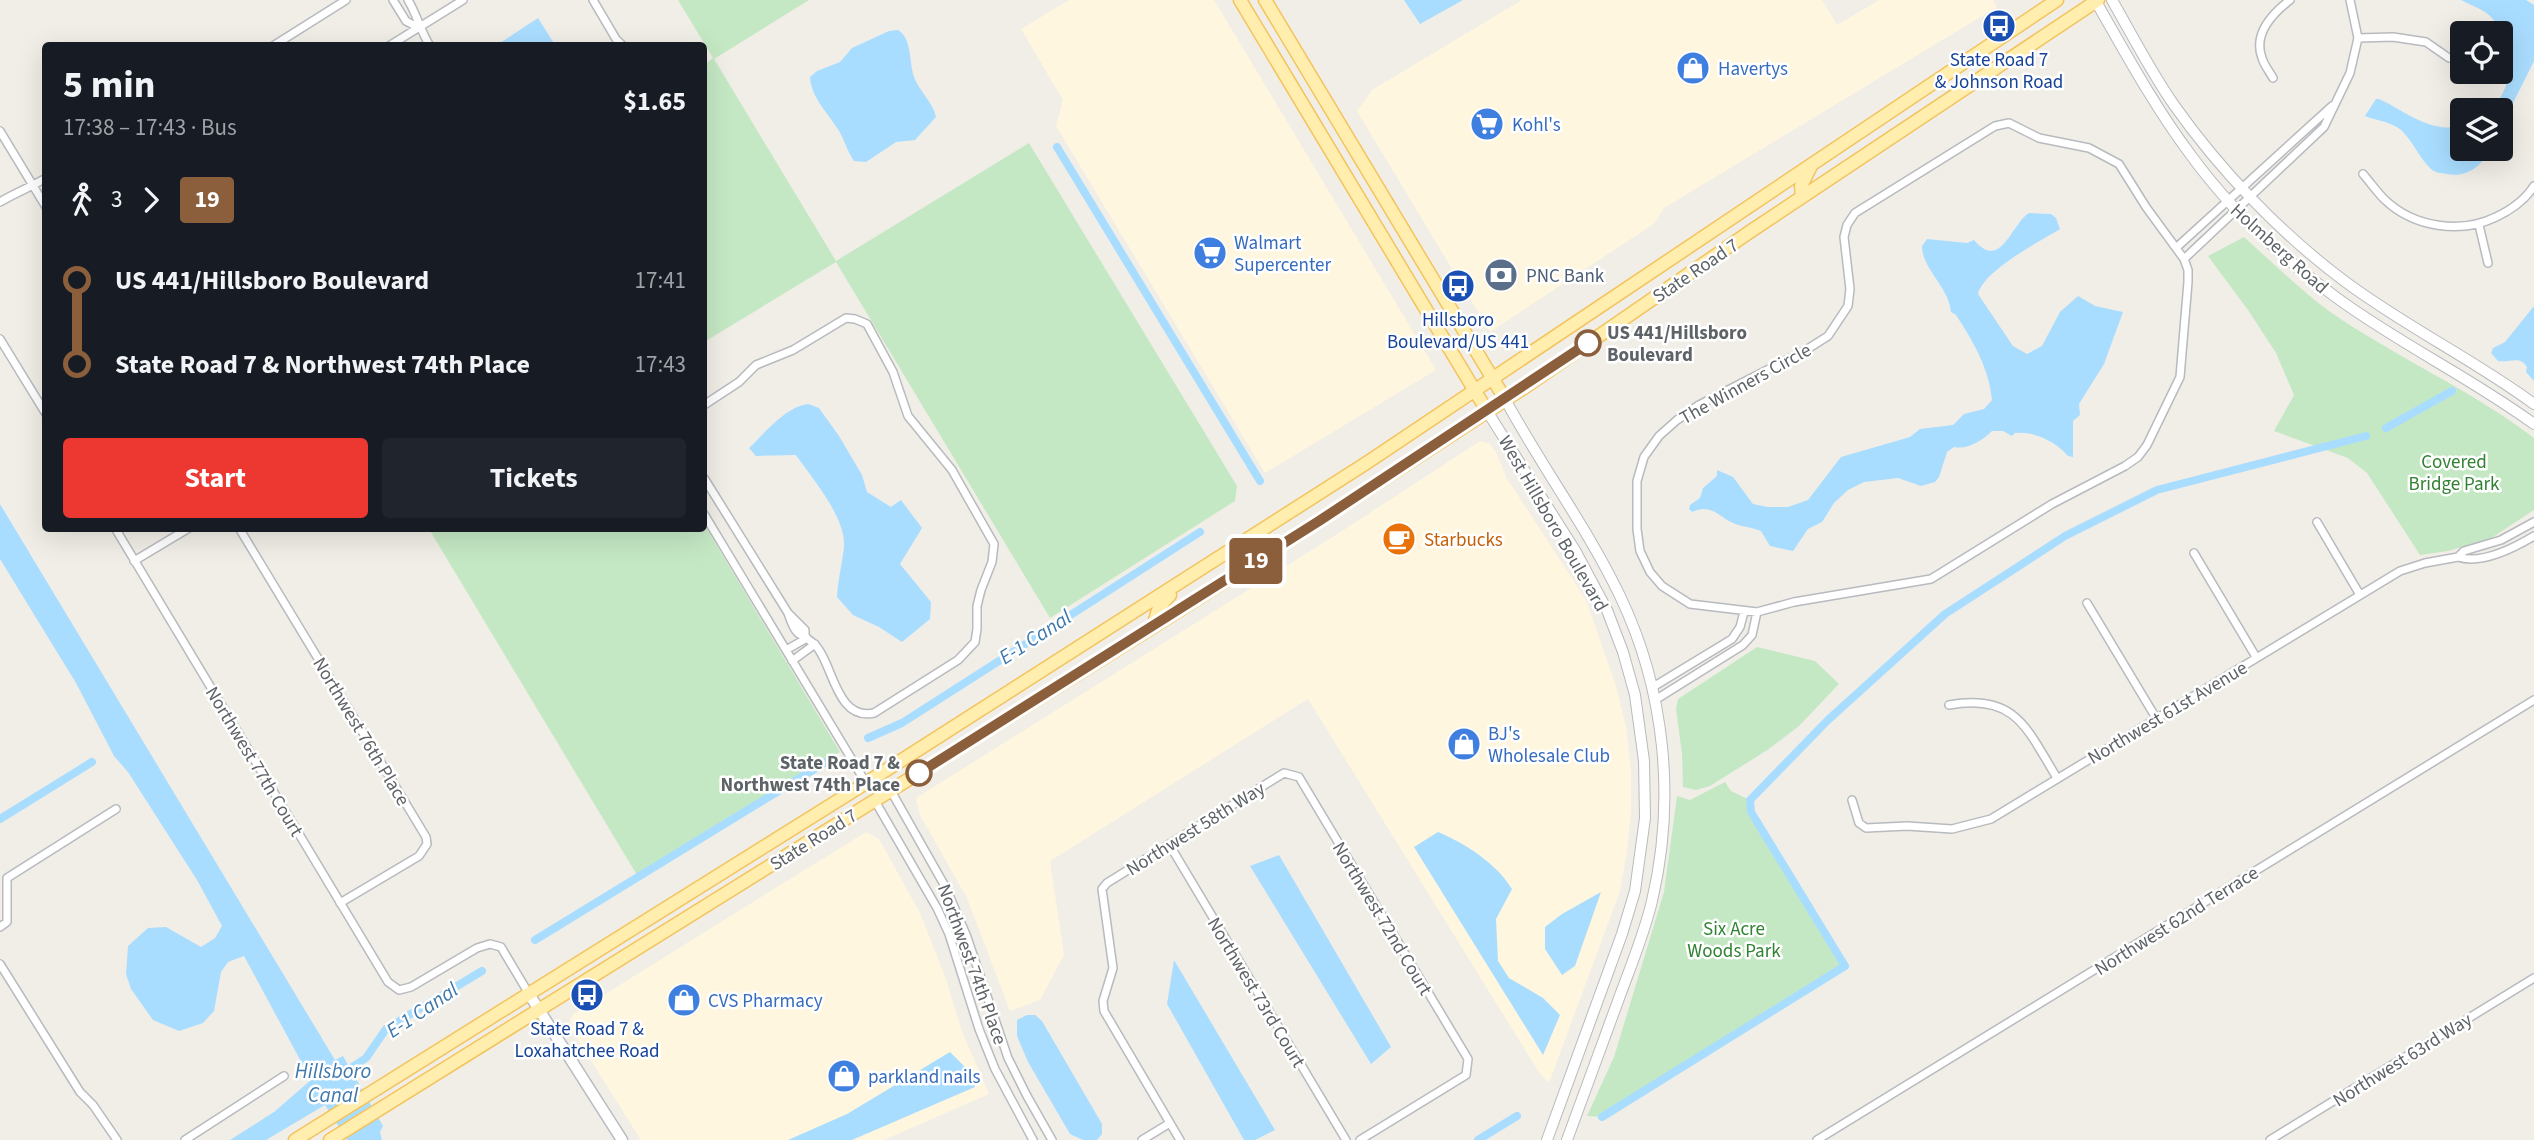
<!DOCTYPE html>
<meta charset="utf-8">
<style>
:root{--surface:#171b24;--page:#20242c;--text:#f1f3f6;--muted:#9ea1a6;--accent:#ed3731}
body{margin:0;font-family:"Source Sans 3",sans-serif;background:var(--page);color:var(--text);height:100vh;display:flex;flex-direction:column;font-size:26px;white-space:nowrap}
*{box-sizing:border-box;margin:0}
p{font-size:23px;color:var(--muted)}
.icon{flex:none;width:38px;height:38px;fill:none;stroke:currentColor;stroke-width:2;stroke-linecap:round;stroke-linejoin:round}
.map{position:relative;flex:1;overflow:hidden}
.drawer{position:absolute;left:42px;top:42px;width:665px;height:490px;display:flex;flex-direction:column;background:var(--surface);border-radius:7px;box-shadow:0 7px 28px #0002}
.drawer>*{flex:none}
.badge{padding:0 14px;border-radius:5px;font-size:24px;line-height:46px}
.controls{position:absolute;left:2450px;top:21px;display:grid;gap:14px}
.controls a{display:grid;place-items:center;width:63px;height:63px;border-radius:7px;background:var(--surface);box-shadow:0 7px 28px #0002;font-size:35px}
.map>.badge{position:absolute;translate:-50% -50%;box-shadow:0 0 0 4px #fff}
.legs{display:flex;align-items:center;gap:10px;height:77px;padding:0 21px;font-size:23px}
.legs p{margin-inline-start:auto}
.overview{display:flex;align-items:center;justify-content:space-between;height:119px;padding:0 21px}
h1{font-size:38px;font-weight:700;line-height:52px}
.primary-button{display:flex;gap:14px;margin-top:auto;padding:14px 21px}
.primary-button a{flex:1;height:80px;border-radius:7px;background:var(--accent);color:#fff;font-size:28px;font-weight:700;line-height:80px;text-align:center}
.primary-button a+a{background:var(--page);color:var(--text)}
ul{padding:0 21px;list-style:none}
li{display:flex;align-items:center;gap:24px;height:84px;font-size:26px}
li i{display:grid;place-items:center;width:10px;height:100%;margin:0 9px;background:currentColor}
li i::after{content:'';width:18px;height:18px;margin:-9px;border:5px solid;border-radius:50%;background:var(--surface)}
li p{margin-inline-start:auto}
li:first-child i{background:linear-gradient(#0000 50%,currentColor 0)}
li:last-child i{background:linear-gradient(currentColor 50%,#0000 0)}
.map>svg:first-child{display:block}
.commercial{fill:#fef6de}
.green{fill:#c5e8c4}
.water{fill:#a9ddff}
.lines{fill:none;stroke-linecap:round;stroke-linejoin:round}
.canal{stroke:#a9ddff;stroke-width:8}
.minor-casing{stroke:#b7babe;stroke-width:10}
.tertiary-casing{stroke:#b7babe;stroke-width:12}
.secondary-casing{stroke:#b8bcc1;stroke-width:13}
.primary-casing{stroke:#f4c35d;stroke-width:15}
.minor{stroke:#fff;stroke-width:7}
.tertiary{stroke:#fff;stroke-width:10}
.secondary{stroke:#fff;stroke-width:10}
.primary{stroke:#ffeeae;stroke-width:12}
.line-1-casing{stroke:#fff;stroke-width:16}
.line-1{stroke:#8b5e3c;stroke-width:10}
.stop-1-dot{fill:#fff;stroke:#8b5e3c;stroke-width:3.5}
.labels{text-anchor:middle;stroke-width:5;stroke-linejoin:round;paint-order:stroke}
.transit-label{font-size:19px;fill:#164399;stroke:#fff}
.shop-label{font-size:19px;fill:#366cbe;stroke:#fff;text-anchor:start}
.street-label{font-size:19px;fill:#5e6367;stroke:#fff}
.service-label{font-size:19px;fill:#4e5e75;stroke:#fff;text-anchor:start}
.stop-label{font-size:19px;font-weight:bold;fill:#5e6367;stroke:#fff;text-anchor:start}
.park-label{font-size:19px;fill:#328233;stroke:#fff}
.food-label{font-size:19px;fill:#c56008;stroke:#fff;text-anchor:start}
.water-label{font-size:21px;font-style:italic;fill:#3f79ac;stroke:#fff}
</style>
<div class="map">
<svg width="2534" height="1140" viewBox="0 0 2534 1140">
<rect width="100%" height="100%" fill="#f1eee7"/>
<!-- commercial -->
<path class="commercial" d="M1069 0H1214L1436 370 1265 473 1056 126 1063 100 1021 29Z
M1522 0H1822L1837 25 1879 0H1993L1997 7 1664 208 1655 223 1490 332 1357 111 1372 90Z
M1480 441 1490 444 1497 454 1506 477 1586 600 1616 686 1626 727 1631 770V811L1627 851 1620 891 1549 1083 1540 1074 1308 699 1050 861 1064 955 1040 1000 1010 1011 967 898 920 815 916 798 1339 533Z
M866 832 879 839 920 913 946 979 961 1029 989 1094 884 1140H641L571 1029 570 1021 573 1014Z"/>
<!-- green -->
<path class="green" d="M678 0H809L714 59 836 261 1029 143 1237 486 1235 501 1050 618 836 262 704 342V65L713 58Z
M2244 237C2272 262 2299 289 2329 311 2395 357 2470 389 2534 438V510L2490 539 2448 551 2420 555 2367 473 2348 458 2274 431 2294 395 2276 353 2248 310 2208 256Z
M704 524 840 752 640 880 429 529 704 528Z
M1757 647 1815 661 1839 684 1799 726 1769 749 1710 786 1696 790 1683 787 1682 754 1676 709 1678 699Z
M1725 782 1731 791 1750 800 1751 812 1845 966 1602 1117 1587 1116 1614 1057 1664 892 1677 796 1690 800Z"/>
<!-- water -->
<path class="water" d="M1404 0H1463L1420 24Z
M2461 0H2526L2534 5V61L2501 127V110H2491C2516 82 2518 43 2490 16 2483 9 2470 5 2461 0Z
M538 18 555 45H497Z
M898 30C912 38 909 62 914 77 919 91 933 102 936 117L915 140 896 142 866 162 854 161C847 151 845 141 839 131 829 114 811 98 810 77L817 71 840 62 852 48 889 31Z
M2376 99H2379C2406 111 2431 135 2462 125V149H2490C2482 166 2467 178 2447 174 2441 173 2435 173 2431 169 2419 158 2413 141 2401 130 2390 121 2377 121 2365 116Z
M2029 213 2051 214 2056 218 2060 229C2039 242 1984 270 1978 294L2013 346 2027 354 2042 346 2060 312 2078 296 2095 306 2123 312 2104 364 2079 404 2080 415 2073 421V457L2068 456C2056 442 2035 431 2015 433L2012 436 2003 431H1992C1982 441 1967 450 1954 447L1947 452 1939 477 1935 482 1921 486 1898 478 1864 482 1848 490 1834 503 1822 522 1808 529 1793 551 1770 546 1761 531C1752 527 1742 527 1733 523 1718 516 1711 503 1692 512L1689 509 1690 505 1700 498 1703 488 1717 476V470L1733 477 1753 504 1768 507H1788L1808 500 1841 457 1910 437 1920 429 1953 425 1964 414 1984 409 1992 400C1989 368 1973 341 1956 315L1951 312C1949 287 1922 269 1922 246L1927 239 1967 243 1974 240C2001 272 2011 224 2029 213Z
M2534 306V381L2526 372 2527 367C2520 355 2510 363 2498 361L2491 353 2493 348 2505 342Z
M808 404 819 408 839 436 862 475 867 492 891 507 901 500 922 528 900 564 931 602 930 619 902 642 879 627 853 615 837 597C838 580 842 564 844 547 846 517 813 480 796 455L756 456 749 448C765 433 785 407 808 404Z
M0 504 335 1060 343 1056 383 1126 380 1132 382 1140H347L325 1105 266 1140H230L274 1112 311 1080 244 956 228 962 221 972 214 1011 203 1023 179 1031 153 1020 131 989 126 974 128 946 148 928 166 927 201 947 215 938 222 926 197 880 128 772 114 756 76 683 0 559Z
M1438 832C1466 844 1496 863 1512 889L1496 919 1498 961 1509 978 1543 998 1560 1015 1543 1055 1414 847Z
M1279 855 1391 1047 1371 1064 1250 866Z
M1601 892 1575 966 1562 975 1545 949V927L1562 914Z
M1174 960 1275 1130 1255 1140H1244L1167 1004Z
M1027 1015H1035L1042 1021 1102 1124V1134L1097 1140H1083L1070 1134 1028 1062 1017 1036V1020Z
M950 1052 967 1069 975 1087 852 1140H788L847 1114Z"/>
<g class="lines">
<!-- canal -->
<path class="canal" d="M1057 147 1260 481
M2386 428 2452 391
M868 738 902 723 1200 532
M0 819 92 762
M535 940 826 762
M343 1073 366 1058 386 1029 482 971
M1602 1117 1845 966 1751 812 1750 800 1828 720 1945 614 2065 536 2157 490 2366 436
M1478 1140 1517 1116"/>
<defs>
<path id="minor" d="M393 0 406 21 419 28
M408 0C417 15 420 30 430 46
M593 0 616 39 623 46
M2358 38 2393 37 2426 42 2449 58
M273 46 346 0
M389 46 463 0
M2273 78C2269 71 2264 65 2262 58 2253 34 2273 13 2290 0
M2009 123 2039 138 2089 148 2119 164 2146 207 2184 259 2188 270V282L2180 377 2147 445 2138 457 2125 466 2052 504 1931 579 1794 602 1757 612 1690 604 1662 586 1650 572 1640 551 1637 529V481L1644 457 1659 436 1677 420 1699 405 1806 350 1828 336 1848 306 1850 289 1844 237 1847 225 1855 213 1995 126Z
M0 131 46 207
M2363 174C2370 182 2377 192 2384 199 2414 228 2461 234 2496 217 2511 210 2525 200 2534 186
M0 202C15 193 31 187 46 178
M2479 225 2488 263
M2177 247 2332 106
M2184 259 2324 127 2350 73 2358 38 2350 0
M0 339 46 414
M704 405 739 382 756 365 793 350 846 318 855 319 867 324 893 372 908 416 952 470 994 544 992 562 981 590 977 606V629L975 642 958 660 874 713C836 721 833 664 816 646 811 640 804 637 798 633 793 629 790 619 788 613
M704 478 788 613 805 630V636
M704 514 866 783
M2317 522 2360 595
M115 528 388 982 399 990 411 987 477 948 490 944 501 947 529 994
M239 528 426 837 427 844 419 856 340 903
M2194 553 2256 657
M2458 557C2482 565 2514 548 2534 536
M134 561 189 528
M2087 603 2156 718
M786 650 807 638
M792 661 815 644
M1653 687 1732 639 1740 627 1744 612
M1655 700 1743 645 1752 635 1757 612
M1949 705C2016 693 2027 729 2057 778
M891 791 946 888 967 937 1008 1058 1027 1096 1052 1140
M1852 800 1859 823 1866 828 1907 826 1952 829 1991 819 2400 571 2425 563 2458 557 2464 551 2501 540 2534 522
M875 801 937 908 949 934 979 1029 995 1069 1033 1140
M1169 844 1346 1140
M0 927 7 922V878L116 809
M0 964 80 1092 93 1105 117 1140
M185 1140 284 1076
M1142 1140 1170 1123
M1180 1140 1104 1011 1103 1001 1113 968 1102 889 1107 883 1284 773 1299 777 1468 1059 1466 1075 1360 1140
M1817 1140 2534 700
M2270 1140 2534 978"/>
<path id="tertiary" d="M2095 0C2125 52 2154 106 2190 154 2230 209 2282 258 2337 298 2400 344 2471 378 2534 424
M2112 0C2132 35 2151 72 2174 105 2220 170 2279 232 2343 280 2404 326 2473 359 2534 404
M1505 399C1541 466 1587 527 1620 596 1665 690 1676 799 1652 901 1644 935 1630 968 1618 1001 1601 1047 1584 1094 1567 1140
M1487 411 1576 552 1607 610 1623 652 1635 695 1644 761 1645 818 1635 891 1622 934 1547 1140"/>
<path id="secondary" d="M529 994 622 1140"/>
<path id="primary" d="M1240 0 1487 411
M1265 0 1505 399
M1802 197 1801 186 1811 166
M1153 627 1159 607 1170 595
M295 1140 866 783 1368 462 2057 0
M330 1140 1153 627 1319 521 1522 389 1751 231 2098 0"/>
</defs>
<!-- minor casing -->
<use href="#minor" class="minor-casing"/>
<!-- tertiary casing -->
<use href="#tertiary" class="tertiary-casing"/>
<!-- secondary casing -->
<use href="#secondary" class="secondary-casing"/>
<!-- primary casing -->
<use href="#primary" class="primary-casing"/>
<!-- minor -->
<use href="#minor" class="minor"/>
<!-- tertiary -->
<use href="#tertiary" class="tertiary"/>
<!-- secondary -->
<use href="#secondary" class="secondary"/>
<!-- primary -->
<use href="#primary" class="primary"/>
</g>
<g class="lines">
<defs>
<path id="line-1" d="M919 773 1319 521 1588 343"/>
</defs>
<!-- line-1 casing -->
<use href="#line-1" class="line-1-casing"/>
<!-- line-1 -->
<use href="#line-1" class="line-1"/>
</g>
<!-- icons -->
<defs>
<symbol id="bus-disc" viewBox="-11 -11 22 22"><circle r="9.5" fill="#1a4fb4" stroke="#fff"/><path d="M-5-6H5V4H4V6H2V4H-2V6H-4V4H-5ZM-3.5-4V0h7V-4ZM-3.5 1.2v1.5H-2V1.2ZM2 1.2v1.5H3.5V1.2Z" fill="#fff"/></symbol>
<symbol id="shop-disc" viewBox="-11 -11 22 22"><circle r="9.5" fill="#3f7fe0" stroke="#fff"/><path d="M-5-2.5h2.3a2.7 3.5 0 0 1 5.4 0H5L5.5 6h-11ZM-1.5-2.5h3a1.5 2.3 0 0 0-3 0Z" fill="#fff"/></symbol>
<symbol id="supermarket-disc" viewBox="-11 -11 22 22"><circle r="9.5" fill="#3f7fe0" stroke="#fff"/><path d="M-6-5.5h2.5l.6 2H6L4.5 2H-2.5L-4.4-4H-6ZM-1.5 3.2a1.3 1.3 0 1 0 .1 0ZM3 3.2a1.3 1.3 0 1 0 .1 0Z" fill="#fff"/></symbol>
<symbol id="bank-disc" viewBox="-11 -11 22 22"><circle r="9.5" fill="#5c6f8a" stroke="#fff"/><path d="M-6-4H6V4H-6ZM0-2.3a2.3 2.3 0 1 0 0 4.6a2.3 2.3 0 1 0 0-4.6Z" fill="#fff"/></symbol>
<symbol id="cafe-disc" viewBox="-11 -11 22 22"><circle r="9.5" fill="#e8710a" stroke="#fff"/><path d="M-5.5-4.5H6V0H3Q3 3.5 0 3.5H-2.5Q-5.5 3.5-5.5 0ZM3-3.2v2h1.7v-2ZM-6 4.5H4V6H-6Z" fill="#fff"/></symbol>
</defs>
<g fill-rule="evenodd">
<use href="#bus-disc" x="1980" y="7" width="38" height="38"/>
<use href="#shop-disc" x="1674" y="49" width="38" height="38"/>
<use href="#supermarket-disc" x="1468" y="105" width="38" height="38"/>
<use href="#supermarket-disc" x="1191" y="234" width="38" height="38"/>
<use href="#bank-disc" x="1482" y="256" width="38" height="38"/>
<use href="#bus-disc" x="1439" y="267" width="38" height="38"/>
<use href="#cafe-disc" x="1380" y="520" width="38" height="38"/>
<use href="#shop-disc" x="1445" y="725" width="38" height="38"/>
<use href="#bus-disc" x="568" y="976" width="38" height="38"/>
<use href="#shop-disc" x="665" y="981" width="38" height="38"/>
<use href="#shop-disc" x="825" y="1057" width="38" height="38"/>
</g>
<!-- markers -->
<g class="stop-1-dot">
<circle cx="1588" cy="343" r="12"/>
<circle cx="919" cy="773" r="12"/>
</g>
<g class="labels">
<!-- transit labels -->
<g class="transit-label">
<text x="1999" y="66">State Road 7<tspan x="1999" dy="22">&amp; Johnson Road</tspan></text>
<text x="1458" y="326">Hillsboro<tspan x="1458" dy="22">Boulevard/US 441</tspan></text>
<text x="587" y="1035">State Road 7 &amp;<tspan x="587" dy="22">Loxahatchee Road</tspan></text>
</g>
<!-- shop labels -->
<g class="shop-label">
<text x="1718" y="75">Havertys</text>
<text x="1512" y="131">Kohl's</text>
<text x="1234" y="249">Walmart<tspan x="1234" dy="22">Supercenter</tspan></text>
<text x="1488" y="740">BJ's<tspan x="1488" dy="22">Wholesale Club</tspan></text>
<text x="708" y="1007">CVS Pharmacy</text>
<text x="868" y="1083">parkland nails</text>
</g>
<!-- street labels -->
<g class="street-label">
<text transform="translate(2280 248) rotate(42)" y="7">Holmberg Road</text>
<text transform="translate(1695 270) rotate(-34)" y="7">State Road 7</text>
<text transform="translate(1745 383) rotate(-29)" y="7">The Winners Circle</text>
<text transform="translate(1554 523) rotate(60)" y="7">West Hillsboro Boulevard</text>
<text transform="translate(2167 712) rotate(-31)" y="7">Northwest 61st Avenue</text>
<text transform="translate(362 731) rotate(59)" y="7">Northwest 76th Place</text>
<text transform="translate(255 761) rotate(59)" y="7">Northwest 77th Court</text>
<text transform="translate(1195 828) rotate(-32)" y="7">Northwest 58th Way</text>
<text transform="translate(813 839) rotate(-32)" y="7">State Road 7</text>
<text transform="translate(1383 918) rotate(59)" y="7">Northwest 72nd Court</text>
<text transform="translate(2176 920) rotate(-32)" y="7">Northwest 62nd Terrace</text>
<text transform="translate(973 964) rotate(70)" y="7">Northwest 74th Place</text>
<text transform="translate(1257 992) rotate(59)" y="7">Northwest 73rd Court</text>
<text transform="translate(2402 1059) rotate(-32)" y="7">Northwest 63rd Way</text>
</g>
<!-- service labels -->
<g class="service-label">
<text x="1526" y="282">PNC Bank</text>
</g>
<!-- stop labels -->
<g class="stop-label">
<text x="1607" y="339">US 441/Hillsboro<tspan x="1607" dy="22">Boulevard</tspan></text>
<text x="900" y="769" text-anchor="end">State Road 7 &amp;<tspan x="900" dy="22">Northwest 74th Place</tspan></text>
</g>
<!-- park labels -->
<g class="park-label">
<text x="2454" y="468">Covered<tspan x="2454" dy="22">Bridge Park</tspan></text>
<text x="1734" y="935">Six Acre<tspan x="1734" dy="22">Woods Park</tspan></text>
</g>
<!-- food labels -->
<g class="food-label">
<text x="1424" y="546">Starbucks</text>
</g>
<!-- water labels -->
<g class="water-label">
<text transform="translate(1035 637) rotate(-33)" y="7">E-1 Canal</text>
<text transform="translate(422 1010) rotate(-34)" y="7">E-1 Canal</text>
<text x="333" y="1078">Hillsboro<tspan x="333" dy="24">Canal</tspan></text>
</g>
</g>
</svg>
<div class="controls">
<a><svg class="icon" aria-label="locate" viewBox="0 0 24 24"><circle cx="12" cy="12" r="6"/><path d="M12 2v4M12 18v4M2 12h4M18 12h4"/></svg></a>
<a><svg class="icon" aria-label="layers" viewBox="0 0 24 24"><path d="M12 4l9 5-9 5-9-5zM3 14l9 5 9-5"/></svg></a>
</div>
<b class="badge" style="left:1256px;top:561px;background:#8b5e3c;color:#fff">19</b>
<section class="drawer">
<div class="overview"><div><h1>5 min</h1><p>17:38 – 17:43 · Bus</p></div><b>$1.65</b></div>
<div class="legs"><svg class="icon" aria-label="walk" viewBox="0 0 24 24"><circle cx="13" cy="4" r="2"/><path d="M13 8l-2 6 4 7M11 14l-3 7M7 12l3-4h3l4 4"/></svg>3<svg class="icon" aria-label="forward" viewBox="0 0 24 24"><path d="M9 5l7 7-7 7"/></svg><b class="badge" style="background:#8b5e3c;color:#fff">19</b></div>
<ul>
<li><i style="color:#8b5e3c"></i><b>US 441/Hillsboro Boulevard</b><p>17:41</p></li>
<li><i style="color:#8b5e3c"></i><b>State Road 7 &amp; Northwest 74th Place</b><p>17:43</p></li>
</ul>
<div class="primary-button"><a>Start</a><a>Tickets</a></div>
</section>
</div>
